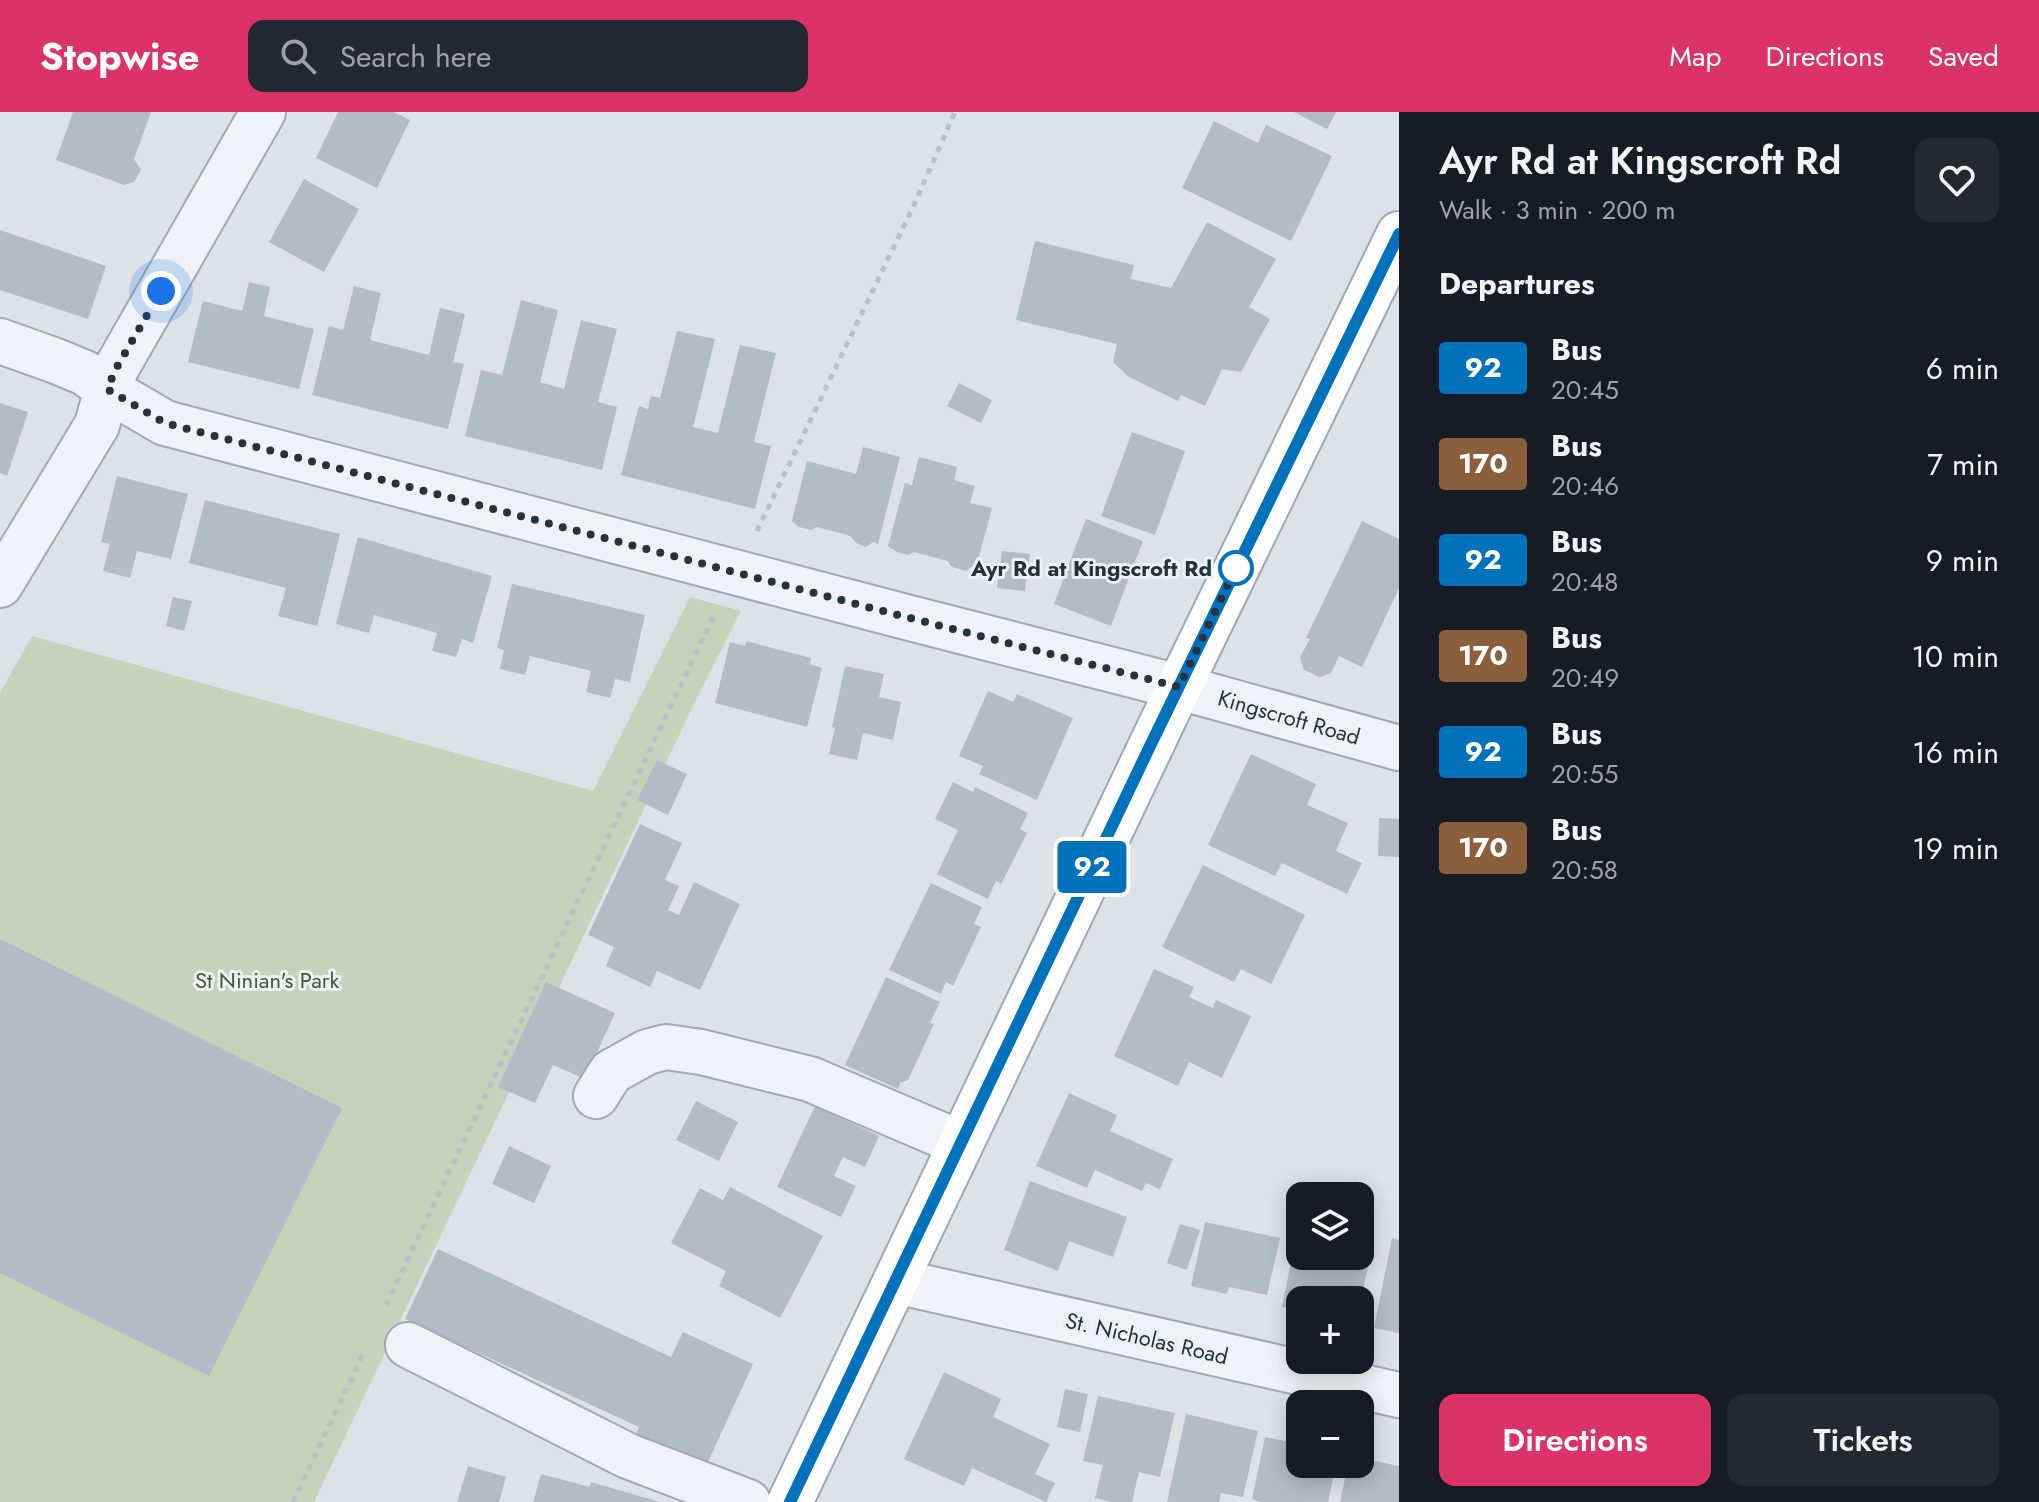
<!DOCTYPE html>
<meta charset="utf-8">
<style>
:root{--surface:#171b24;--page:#242831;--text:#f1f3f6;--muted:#9ea1a6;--accent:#db3368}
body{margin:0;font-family:Jost,sans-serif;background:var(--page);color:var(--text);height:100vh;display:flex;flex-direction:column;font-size:30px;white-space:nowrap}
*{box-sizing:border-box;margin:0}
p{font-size:26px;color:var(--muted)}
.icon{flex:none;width:44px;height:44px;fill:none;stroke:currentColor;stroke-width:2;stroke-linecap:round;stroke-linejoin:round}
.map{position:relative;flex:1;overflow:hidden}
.drawer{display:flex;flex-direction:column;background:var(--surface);width:640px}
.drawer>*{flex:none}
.badge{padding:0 16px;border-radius:6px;font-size:28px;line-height:52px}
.tools{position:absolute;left:1286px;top:1070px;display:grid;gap:16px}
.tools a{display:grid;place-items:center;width:88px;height:88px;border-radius:16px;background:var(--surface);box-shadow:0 4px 20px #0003;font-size:40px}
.you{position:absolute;width:40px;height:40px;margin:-20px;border:6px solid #fff;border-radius:50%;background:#1a73e8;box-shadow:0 0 0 12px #1a73e833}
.map>.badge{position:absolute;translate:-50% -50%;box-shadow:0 0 0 4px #fff}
h2{padding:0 40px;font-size:30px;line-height:72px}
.round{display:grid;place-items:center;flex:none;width:84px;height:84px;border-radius:16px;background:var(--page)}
.overview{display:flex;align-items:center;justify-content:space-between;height:136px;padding:0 40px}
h1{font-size:38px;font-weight:600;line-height:60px}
.button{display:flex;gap:16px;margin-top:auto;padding:16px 40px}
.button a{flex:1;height:92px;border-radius:16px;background:var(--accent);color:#fff;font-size:32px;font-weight:600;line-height:92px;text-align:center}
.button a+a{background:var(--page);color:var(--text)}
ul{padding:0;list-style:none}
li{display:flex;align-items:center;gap:24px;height:96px;padding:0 40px}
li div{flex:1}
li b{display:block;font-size:30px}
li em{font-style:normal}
li .badge{min-width:88px;font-weight:700;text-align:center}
header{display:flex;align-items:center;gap:48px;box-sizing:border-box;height:112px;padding:0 40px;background:var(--accent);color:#fff}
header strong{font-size:38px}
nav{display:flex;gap:44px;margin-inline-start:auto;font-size:28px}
.search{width:560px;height:72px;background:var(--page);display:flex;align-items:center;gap:20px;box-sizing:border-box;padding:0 28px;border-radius:16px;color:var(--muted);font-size:30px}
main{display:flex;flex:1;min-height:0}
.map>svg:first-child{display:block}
.green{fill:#c5d2bc}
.building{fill:#b2bcc5}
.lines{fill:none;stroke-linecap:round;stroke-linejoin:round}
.minor-casing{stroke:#a1aab2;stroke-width:48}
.major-casing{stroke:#9aa9b4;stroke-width:48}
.path{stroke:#bac0c6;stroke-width:5;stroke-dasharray:6 6;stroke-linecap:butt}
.minor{stroke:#eff2f6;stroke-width:44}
.major{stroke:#fff;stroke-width:44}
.line-casing{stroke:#fff;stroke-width:18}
.line{stroke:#0072bc;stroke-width:12}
.walk{stroke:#24333f;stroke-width:8;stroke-dasharray:0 14.4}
.stop-dot{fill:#fff;stroke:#0072bc;stroke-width:4}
.labels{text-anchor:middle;stroke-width:6;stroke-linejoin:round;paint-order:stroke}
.stop-label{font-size:22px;font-weight:bold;fill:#24333f;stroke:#ebf1f5;text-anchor:end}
.street-label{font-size:22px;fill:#24333f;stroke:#ebf1f5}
.park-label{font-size:22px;fill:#405c30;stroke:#ebf1f5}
</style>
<header>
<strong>Stopwise</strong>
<div class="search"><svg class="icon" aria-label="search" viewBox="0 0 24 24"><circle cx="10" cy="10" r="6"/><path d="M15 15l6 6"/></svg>Search here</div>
<nav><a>Map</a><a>Directions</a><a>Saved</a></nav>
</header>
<main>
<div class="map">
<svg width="1399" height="1390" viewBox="0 0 1399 1390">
<rect width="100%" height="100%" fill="#dce2e8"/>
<!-- green -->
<path class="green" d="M690 485 741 499 693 594 314 1390H0V581L32 524 593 679Z"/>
<!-- building -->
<path class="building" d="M73 0H151L134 47 141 58 134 70 124 73 56 48Z
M338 0H394L410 8 377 76 316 46Z
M1294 0H1336L1327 17Z
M1214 9 1258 31 1266 13 1332 44 1291 129 1182 76Z
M304 67 359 97 324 160 269 130Z
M1207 110 1276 147 1249 195 1270 207 1241 260 1222 257 1205 294 1181 283 1178 289 1129 265 1113 250 1117 232 1016 208 1035 129 1134 153 1131 167 1171 176Z
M0 118 106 154 88 207 0 178Z
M249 170 270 175 264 204 314 217 299 277 188 250 203 189 242 199Z
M354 174 381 181 370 228 429 243 440 196 465 202 453 250 464 252 448 317 312 283 329 214 343 218Z
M521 188 558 198 540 270 564 277 581 208 617 217 598 290 617 295 602 358 465 324 481 258 502 263Z
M677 219 715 227 693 315 718 321 740 233 776 241 754 330 771 334 755 397 621 363 639 294 648 297 651 284 660 286Z
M959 271 992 288 981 311 947 294Z
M0 291 28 300 7 364 0 361Z
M1132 320 1185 339 1155 423 1101 404Z
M863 335 900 345 878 432 873 430 866 435 856 431 850 424 836 420 817 415 811 418 799 415 792 409 807 349 856 362Z
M919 345 957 355 954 368 975 374 970 391 992 396 976 456 971 455 966 459 952 455 948 449 914 440 908 443 897 440 888 434 905 371 912 373Z
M117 364 188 382 171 447 137 439 130 466 103 459 110 432 101 430Z
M205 388 340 422 317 514 278 504 286 476 189 451Z
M1086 407 1143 429 1111 514 1054 492Z
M1362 409 1399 427V476L1362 555 1339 544 1331 561 1320 565 1304 558 1300 545 1310 527 1306 526Z
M358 425 492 464 473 531 462 527 456 545 432 539 437 521 374 503 369 521 336 512Z
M1002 439 1030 442 1025 479 997 476Z
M512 472 645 503 630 570 615 567 610 586 586 580 591 559 530 544 525 563 500 557 504 538 497 536Z
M173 485 192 489 184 519 166 514Z
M746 529 811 546 810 552 822 556 807 615 715 591 730 530 745 534Z
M845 554 884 562 879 585 901 590 893 628 863 621 857 648 829 642 835 616 832 615Z
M988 579 1013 590 1017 582 1073 606 1037 688 979 662 983 654 959 644Z
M1251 642 1316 672 1307 693 1348 711 1336 739 1362 751 1347 782 1282 751 1275 764 1208 733Z
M657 648 687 662 668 703 637 688Z
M953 670 973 680 975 675 1028 701 1020 717 1027 721 1001 772 996 769 988 787 937 762 958 718 935 707Z
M1379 706 1399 707V745L1378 744Z
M640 712 682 731 665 768 679 774 668 798 679 803 694 770 740 792 700 878 657 859 650 875 606 854 614 835 588 823Z
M1203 753 1305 803 1271 872 1241 857 1234 870 1162 835Z
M931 771 982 795 974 812 981 815 953 874 946 870 941 882 889 858Z
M0 827 342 996 209 1264 0 1161Z
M1154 857 1194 875 1189 885 1213 896 1216 888 1251 904 1222 966 1189 950 1178 974 1114 944Z
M886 865 940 890 930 911 934 912 908 968 900 971 898 977 845 953Z
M546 870 615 901 585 967 553 953 535 991 498 975Z
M1069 981 1117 1003 1110 1019 1173 1047 1160 1077 1146 1071 1142 1079 1095 1058 1087 1076 1036 1054Z
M696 989 738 1010 719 1049 676 1028Z
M815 994 879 1024 865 1055 843 1045 834 1064 856 1074 841 1105 777 1075Z
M509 1034 551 1054 534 1091 492 1072Z
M1030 1069 1127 1105 1113 1145 1069 1129 1058 1159 1004 1138Z
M730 1075 823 1124 780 1206 719 1174 726 1159 671 1131 700 1076 723 1088Z
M1205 1110 1280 1126 1267 1183 1229 1175 1227 1182 1191 1174Z
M1180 1112 1200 1118 1187 1158 1167 1151Z
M1392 1126 1399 1128V1221L1374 1216Z
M1295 1130 1300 1131V1144L1360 1143 1370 1145 1361 1188H1300V1199L1282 1195Z
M438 1137 671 1245 683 1220 753 1252 702 1363 632 1331 639 1315 405 1207Z
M944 1260 1001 1287 993 1305 1050 1332 1035 1362 1055 1371 1046 1390 972 1356 964 1374 904 1347Z
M1065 1277 1088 1282 1080 1320 1057 1315Z
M1098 1284 1175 1301 1160 1365 1139 1360 1132 1390H1111L1095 1386 1103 1353 1083 1349Z
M1186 1302 1258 1319 1243 1385 1221 1381 1219 1390H1167Z
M1265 1325 1300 1332V1352H1336L1328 1390H1260L1252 1387Z
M1360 1346 1399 1354V1390H1340L1348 1352H1360Z
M468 1354 506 1365 499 1390H457Z
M541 1362 590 1375 591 1370 660 1390H533Z"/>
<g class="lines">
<defs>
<path id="minor" d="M0 229 56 249 85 261 107 277 165 311 906 505 1179 575 1399 636
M0 473 97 313 107 277 117 255 263 0
M596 984 611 960 647 940 666 935 701 940 810 967 960 1031
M896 1169 1399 1283
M408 1233 628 1344 748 1390"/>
<path id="major" d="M790 1390 1179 575 1399 122"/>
</defs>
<!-- minor casing -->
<use href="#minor" class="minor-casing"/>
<!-- major casing -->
<use href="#major" class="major-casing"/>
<!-- path -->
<path class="path" d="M757 419 913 95 955 0
M386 1193 715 501
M293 1390 363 1242"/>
<!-- minor -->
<use href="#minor" class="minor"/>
<!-- major -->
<use href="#major" class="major"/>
</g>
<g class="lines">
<defs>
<path id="line" d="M790 1390 1151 632 1399 122"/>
</defs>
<!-- line casing -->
<use href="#line" class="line-casing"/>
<!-- line -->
<use href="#line" class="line"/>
<!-- walk -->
<path class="walk" d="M161 179 117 255 107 277 165 311 906 505 1179 575 1236 456"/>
</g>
<!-- markers -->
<circle class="stop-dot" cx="1236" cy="456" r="16"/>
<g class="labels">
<!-- stop labels -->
<g class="stop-label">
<text x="1212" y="464">Ayr Rd at Kingscroft Rd</text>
</g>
<!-- street labels -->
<g class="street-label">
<text transform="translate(1289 605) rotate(16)" y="8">Kingscroft Road</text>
<text transform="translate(1147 1226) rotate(13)" y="8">St. Nicholas Road</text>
</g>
<!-- park labels -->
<g class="park-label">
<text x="267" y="876">St Ninian's Park</text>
</g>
</g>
</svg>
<div class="tools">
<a><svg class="icon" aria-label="layers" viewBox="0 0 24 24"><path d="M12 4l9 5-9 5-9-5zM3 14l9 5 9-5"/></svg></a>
<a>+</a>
<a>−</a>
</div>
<div class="you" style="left:161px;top:179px"></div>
<b class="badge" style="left:1092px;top:755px;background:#0072bc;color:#fff">92</b>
</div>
<section class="drawer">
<div class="overview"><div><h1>Ayr Rd at Kingscroft Rd</h1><p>Walk · 3 min · 200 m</p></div><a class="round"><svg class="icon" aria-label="heart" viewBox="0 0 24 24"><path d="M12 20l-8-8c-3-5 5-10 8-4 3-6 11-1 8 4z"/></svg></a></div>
<h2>Departures</h2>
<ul>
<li><span class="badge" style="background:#0072bc;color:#fff">92</span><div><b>Bus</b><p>20:45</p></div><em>6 min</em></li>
<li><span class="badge" style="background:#8b5e3c;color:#fff">170</span><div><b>Bus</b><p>20:46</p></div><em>7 min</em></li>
<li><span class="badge" style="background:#0072bc;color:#fff">92</span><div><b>Bus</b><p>20:48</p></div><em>9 min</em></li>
<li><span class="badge" style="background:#8b5e3c;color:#fff">170</span><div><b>Bus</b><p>20:49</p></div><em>10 min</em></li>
<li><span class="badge" style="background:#0072bc;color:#fff">92</span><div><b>Bus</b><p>20:55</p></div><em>16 min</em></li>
<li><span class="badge" style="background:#8b5e3c;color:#fff">170</span><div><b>Bus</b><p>20:58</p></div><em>19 min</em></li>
</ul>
<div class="button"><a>Directions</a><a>Tickets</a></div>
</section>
</main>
